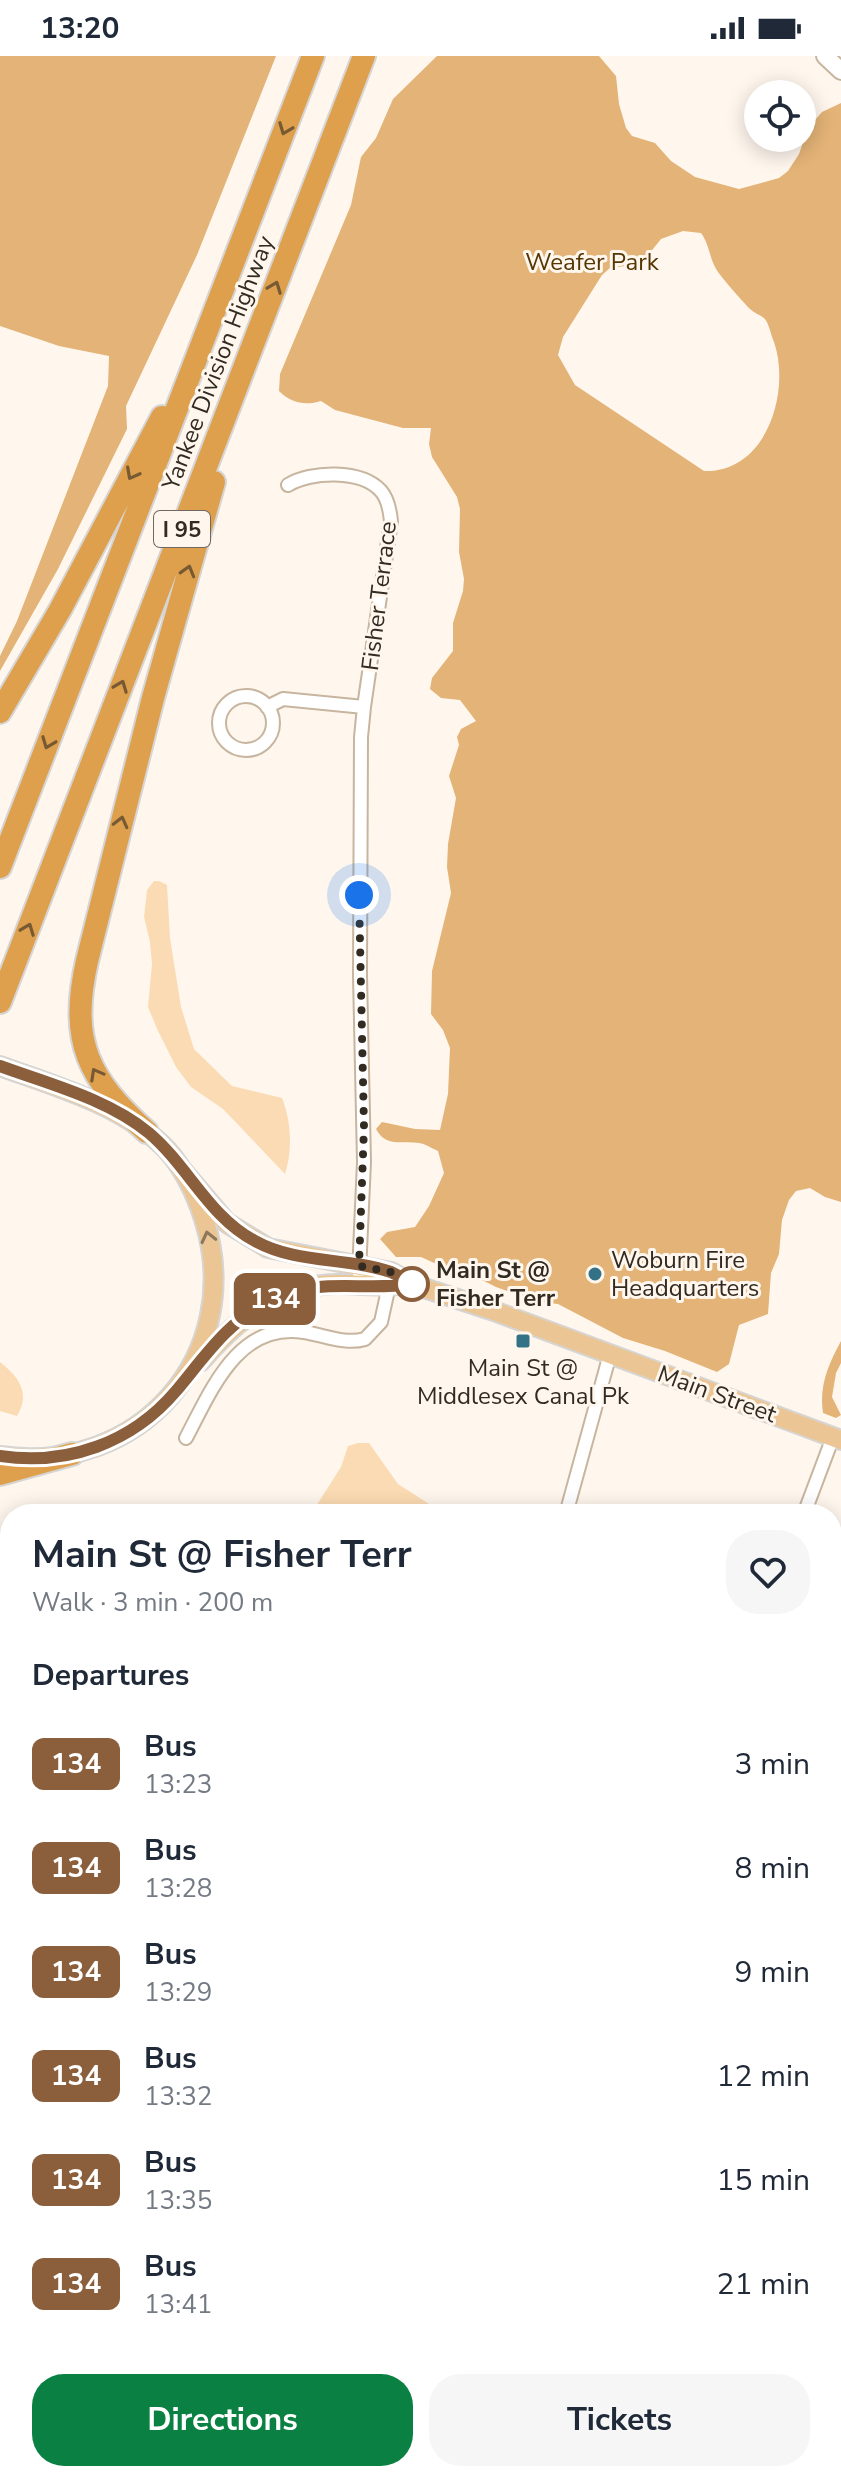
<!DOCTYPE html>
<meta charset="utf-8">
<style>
:root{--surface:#fff;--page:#f6f6f7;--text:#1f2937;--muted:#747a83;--accent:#0b8043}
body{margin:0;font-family:"Nunito Sans",sans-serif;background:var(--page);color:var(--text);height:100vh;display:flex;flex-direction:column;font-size:30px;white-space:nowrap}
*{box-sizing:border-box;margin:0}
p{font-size:26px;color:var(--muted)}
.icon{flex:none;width:44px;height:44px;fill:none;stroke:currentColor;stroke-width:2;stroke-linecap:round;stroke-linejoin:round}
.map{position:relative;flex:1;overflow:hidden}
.drawer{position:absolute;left:0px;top:1448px;width:842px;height:978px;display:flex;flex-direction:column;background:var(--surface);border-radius:32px 32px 0 0;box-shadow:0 4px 20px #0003}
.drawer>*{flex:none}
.badge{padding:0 16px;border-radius:12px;font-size:28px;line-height:52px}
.fabs{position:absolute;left:744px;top:24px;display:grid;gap:16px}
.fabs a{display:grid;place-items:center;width:72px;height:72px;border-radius:50%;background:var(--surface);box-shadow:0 4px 20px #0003;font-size:40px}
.you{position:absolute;width:40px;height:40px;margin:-20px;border:6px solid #fff;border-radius:50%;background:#1a73e8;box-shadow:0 0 0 12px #1a73e833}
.map>.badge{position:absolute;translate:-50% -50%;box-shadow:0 0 0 4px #fff}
h2{padding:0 32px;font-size:30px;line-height:72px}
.round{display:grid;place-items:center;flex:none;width:84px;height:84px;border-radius:32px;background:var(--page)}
.headline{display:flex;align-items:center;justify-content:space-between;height:136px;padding:0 32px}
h1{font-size:38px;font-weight:700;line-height:60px}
.cta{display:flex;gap:16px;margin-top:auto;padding:16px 32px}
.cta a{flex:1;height:92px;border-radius:32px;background:var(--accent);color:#fff;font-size:32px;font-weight:700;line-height:92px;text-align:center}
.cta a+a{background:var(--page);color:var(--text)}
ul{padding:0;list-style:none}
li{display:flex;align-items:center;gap:24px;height:104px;padding:0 32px}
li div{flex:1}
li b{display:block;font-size:30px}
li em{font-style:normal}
li .badge{min-width:88px;font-weight:700;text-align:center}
.status{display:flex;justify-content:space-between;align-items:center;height:56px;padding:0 40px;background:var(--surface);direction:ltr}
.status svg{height:22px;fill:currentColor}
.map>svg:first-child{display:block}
.green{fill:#fbdbb3}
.forest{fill:#e3b377;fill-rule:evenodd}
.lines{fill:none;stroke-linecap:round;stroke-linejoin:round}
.canal{stroke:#bf9055;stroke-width:16}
.street-casing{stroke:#c7b59f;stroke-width:16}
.secondary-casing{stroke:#c7b59f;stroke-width:20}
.primary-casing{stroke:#d6d5d3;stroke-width:22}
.highway-casing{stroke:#d6d5d3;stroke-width:26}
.street{stroke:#fff;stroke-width:12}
.secondary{stroke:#fff;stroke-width:16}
.primary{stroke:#ebc694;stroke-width:18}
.highway{stroke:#dea04d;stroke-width:22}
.oneway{stroke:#775a33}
.oneway2{stroke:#8e785b}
.line-casing{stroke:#fff;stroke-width:18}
.line{stroke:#8b5e3c;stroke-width:12}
.walk{stroke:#322b22;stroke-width:8;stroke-dasharray:0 14.4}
.poi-dot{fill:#327186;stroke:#fff7ee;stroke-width:3}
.stop-dot{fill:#fff;stroke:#8b5e3c;stroke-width:4}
.labels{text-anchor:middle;stroke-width:6;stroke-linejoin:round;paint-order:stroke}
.shield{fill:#fff7ee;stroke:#70685f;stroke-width:2}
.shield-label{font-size:22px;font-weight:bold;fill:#322b22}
.park-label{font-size:24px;fill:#553502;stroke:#fff7ee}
.street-label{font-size:24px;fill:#322b22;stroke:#fff7ee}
.poi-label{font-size:24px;fill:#322b22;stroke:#fff7ee;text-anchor:start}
.stop-label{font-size:24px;font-weight:bold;fill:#322b22;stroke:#fff7ee;text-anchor:start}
</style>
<div class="status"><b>13:20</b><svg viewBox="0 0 49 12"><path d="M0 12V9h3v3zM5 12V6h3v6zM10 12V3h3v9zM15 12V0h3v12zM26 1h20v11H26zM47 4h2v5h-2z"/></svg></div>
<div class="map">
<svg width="841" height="2425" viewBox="0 0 841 2425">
<rect width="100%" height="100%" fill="#fff7ee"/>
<!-- green -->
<path class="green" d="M154 825H159L167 829 170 882 181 951 194 993 232 1030 282 1042C291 1064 293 1094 285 1118L223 1053 191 1031 176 1011 158 975 148 951 152 908 150 886 144 861 147 834Z
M0 1306C19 1321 31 1337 17 1360L0 1355Z
M358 1387H369L398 1428 440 1455 441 1458H311L341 1411 348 1390Z
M832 2364 839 2366 841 2370V2425H835L838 2418 832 2416Z
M225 2416H545V2417L530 2425H221Z"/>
<!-- forest -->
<path class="forest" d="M0 0H276L197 199 126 350 127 373 58 513 0 615V600L17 565 108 330 109 300 59 290 0 270Z
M437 0H599L616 20 619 48 626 72 632 80 655 87 671 105 695 121 739 133 779 122 788 115 799 98 808 72 822 56 841 47V1146L825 1141 810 1132 796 1135 789 1144 782 1164 779 1198 771 1217 768 1258 739 1269 729 1308 717 1316 665 1295 623 1282 558 1248 539 1246 496 1231 476 1221 462 1210 443 1211 421 1201H396L380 1183 387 1176 415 1171 429 1150 444 1117 438 1095C431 1092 426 1088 419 1087 402 1084 386 1092 376 1073L382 1066 415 1073 440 1074 448 1038 450 992 443 974 431 958 432 915 451 837 447 811 448 788 456 742 449 720 459 689 457 681 461 673 476 665 460 644 441 642 430 633 432 622 453 595V567L463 535 464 523 459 496 460 453 457 441 432 401 429 388 431 372H403L335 354 321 345C305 350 291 347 279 335L280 318 351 149 361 101 376 82 393 43ZM683 175 701 177C709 188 709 199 715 211 718 218 743 246 750 253 754 257 761 259 765 263 769 268 771 279 774 286 791 335 767 417 704 415L575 329 558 299 563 281 602 219 610 212 641 208 661 183Z
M841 1285V1307L836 1317 832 1341 841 1359 836 1362 823 1357C819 1330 828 1309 841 1285Z"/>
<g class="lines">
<!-- canal -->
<path class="canal" d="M832 1603 841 1602"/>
<defs>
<path id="street" d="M288 429C311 415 361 413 381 435 388 443 390 455 391 465L364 651 361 681 360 919 364 1106 359 1217
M219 667a27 27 0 1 1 54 0a27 27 0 1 1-54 0Z
M267 651 283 643 364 651
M186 1382C211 1335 238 1265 304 1276 324 1279 345 1289 365 1283L381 1266 390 1225
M566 1458 610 1298
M804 1458 833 1381
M832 1728 841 1729
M832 2009 841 2012"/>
<path id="secondary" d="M825 0 841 15
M832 2307 841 2302
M630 2425 646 2416"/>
<path id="primary" d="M0 1010C57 1031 124 1049 167 1094 185 1114 196 1138 204 1163 247 1299 139 1420 0 1400
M183 1115 227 1167 268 1192 391 1216 412 1228 494 1255 841 1384
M201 1305C237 1263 279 1229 337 1228 363 1228 387 1232 412 1228"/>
<path id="highway" d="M0 656 60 554 162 361
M0 811 313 0
M0 946 364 0
M147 1076C88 1023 69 986 87 905L153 642 214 426
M0 1418 72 1398"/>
</defs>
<!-- street casing -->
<use href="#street" class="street-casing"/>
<!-- secondary casing -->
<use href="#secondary" class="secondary-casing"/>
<!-- primary casing -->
<use href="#primary" class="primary-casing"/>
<!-- highway casing -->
<use href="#highway" class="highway-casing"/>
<!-- street -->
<use href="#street" class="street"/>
<!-- secondary -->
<use href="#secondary" class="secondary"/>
<!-- primary -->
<use href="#primary" class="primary"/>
<!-- highway -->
<use href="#highway" class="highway"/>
</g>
<!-- one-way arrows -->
<defs><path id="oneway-chevron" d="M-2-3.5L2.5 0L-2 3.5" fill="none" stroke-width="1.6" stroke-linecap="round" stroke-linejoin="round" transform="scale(2)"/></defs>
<g class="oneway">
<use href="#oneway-chevron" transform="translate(285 73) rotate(111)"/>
<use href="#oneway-chevron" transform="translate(275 231) rotate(-69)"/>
<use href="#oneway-chevron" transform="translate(132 418) rotate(118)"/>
<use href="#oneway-chevron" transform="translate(188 515) rotate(-74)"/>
<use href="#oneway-chevron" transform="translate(121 630) rotate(-69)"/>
<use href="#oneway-chevron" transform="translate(48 687) rotate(111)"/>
<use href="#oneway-chevron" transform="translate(121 766) rotate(-76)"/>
<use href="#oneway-chevron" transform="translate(28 873) rotate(-69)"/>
<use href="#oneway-chevron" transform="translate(96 1018) rotate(-119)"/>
</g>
<use class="oneway2" href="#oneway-chevron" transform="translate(208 1181) rotate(-103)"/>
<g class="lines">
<defs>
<path id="line" d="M0 1010C49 1028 108 1043 149 1077 188 1110 209 1161 255 1185 296 1208 347 1201 391 1216 398 1219 405 1224 412 1228 358 1236 323 1219 268 1246 228 1265 203 1303 176 1335 132 1387 67 1410 0 1400"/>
</defs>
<!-- line casing -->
<use href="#line" class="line-casing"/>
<!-- line -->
<use href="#line" class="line"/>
<!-- walk -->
<path class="walk" d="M359 839 364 1071 359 1210 391 1216 412 1228"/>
</g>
<!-- markers -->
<g class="poi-dot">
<circle cx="595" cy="1218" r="8"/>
<rect x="515" y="1277" width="16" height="16" rx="4"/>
</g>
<circle class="stop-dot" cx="412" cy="1228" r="16"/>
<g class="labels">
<!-- shield labels -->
<rect class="shield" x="154" y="455" width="56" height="36" rx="6"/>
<g class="shield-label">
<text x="182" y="481">I 95</text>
</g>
<!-- park labels -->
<g class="park-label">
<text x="592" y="214">Weafer Park</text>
</g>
<!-- street labels -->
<g class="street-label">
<text transform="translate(218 307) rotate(-69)" y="8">Yankee Division Highway</text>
<text transform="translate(379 540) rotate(-83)" y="8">Fisher Terrace</text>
<text transform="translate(717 1338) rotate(20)" y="8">Main Street</text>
</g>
<!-- poi labels -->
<g class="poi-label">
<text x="611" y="1212">Woburn Fire<tspan x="611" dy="28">Headquarters</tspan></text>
<text x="523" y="1320" text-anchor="middle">Main St @<tspan x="523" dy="28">Middlesex Canal Pk</tspan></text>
</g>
<!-- stop labels -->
<g class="stop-label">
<text x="436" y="1222">Main St @<tspan x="436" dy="28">Fisher Terr</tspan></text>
</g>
</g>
</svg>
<div class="fabs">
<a><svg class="icon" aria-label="locate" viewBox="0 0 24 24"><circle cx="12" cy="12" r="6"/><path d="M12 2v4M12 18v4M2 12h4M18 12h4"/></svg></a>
</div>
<div class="you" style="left:359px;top:839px"></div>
<b class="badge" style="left:275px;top:1243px;background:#8b5e3c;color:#fff">134</b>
<section class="drawer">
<div class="headline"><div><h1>Main St @ Fisher Terr</h1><p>Walk · 3 min · 200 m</p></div><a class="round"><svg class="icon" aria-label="heart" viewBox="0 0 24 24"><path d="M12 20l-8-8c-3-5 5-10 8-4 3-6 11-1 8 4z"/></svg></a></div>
<h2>Departures</h2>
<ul>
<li><span class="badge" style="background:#8b5e3c;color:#fff">134</span><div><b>Bus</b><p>13:23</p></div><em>3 min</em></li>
<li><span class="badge" style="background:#8b5e3c;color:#fff">134</span><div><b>Bus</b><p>13:28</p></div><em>8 min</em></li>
<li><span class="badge" style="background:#8b5e3c;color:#fff">134</span><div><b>Bus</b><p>13:29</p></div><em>9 min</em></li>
<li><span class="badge" style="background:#8b5e3c;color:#fff">134</span><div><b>Bus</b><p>13:32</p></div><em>12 min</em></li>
<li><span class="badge" style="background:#8b5e3c;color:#fff">134</span><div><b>Bus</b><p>13:35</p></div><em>15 min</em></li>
<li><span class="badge" style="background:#8b5e3c;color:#fff">134</span><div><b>Bus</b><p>13:41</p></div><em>21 min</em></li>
</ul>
<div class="cta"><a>Directions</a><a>Tickets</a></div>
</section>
</div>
